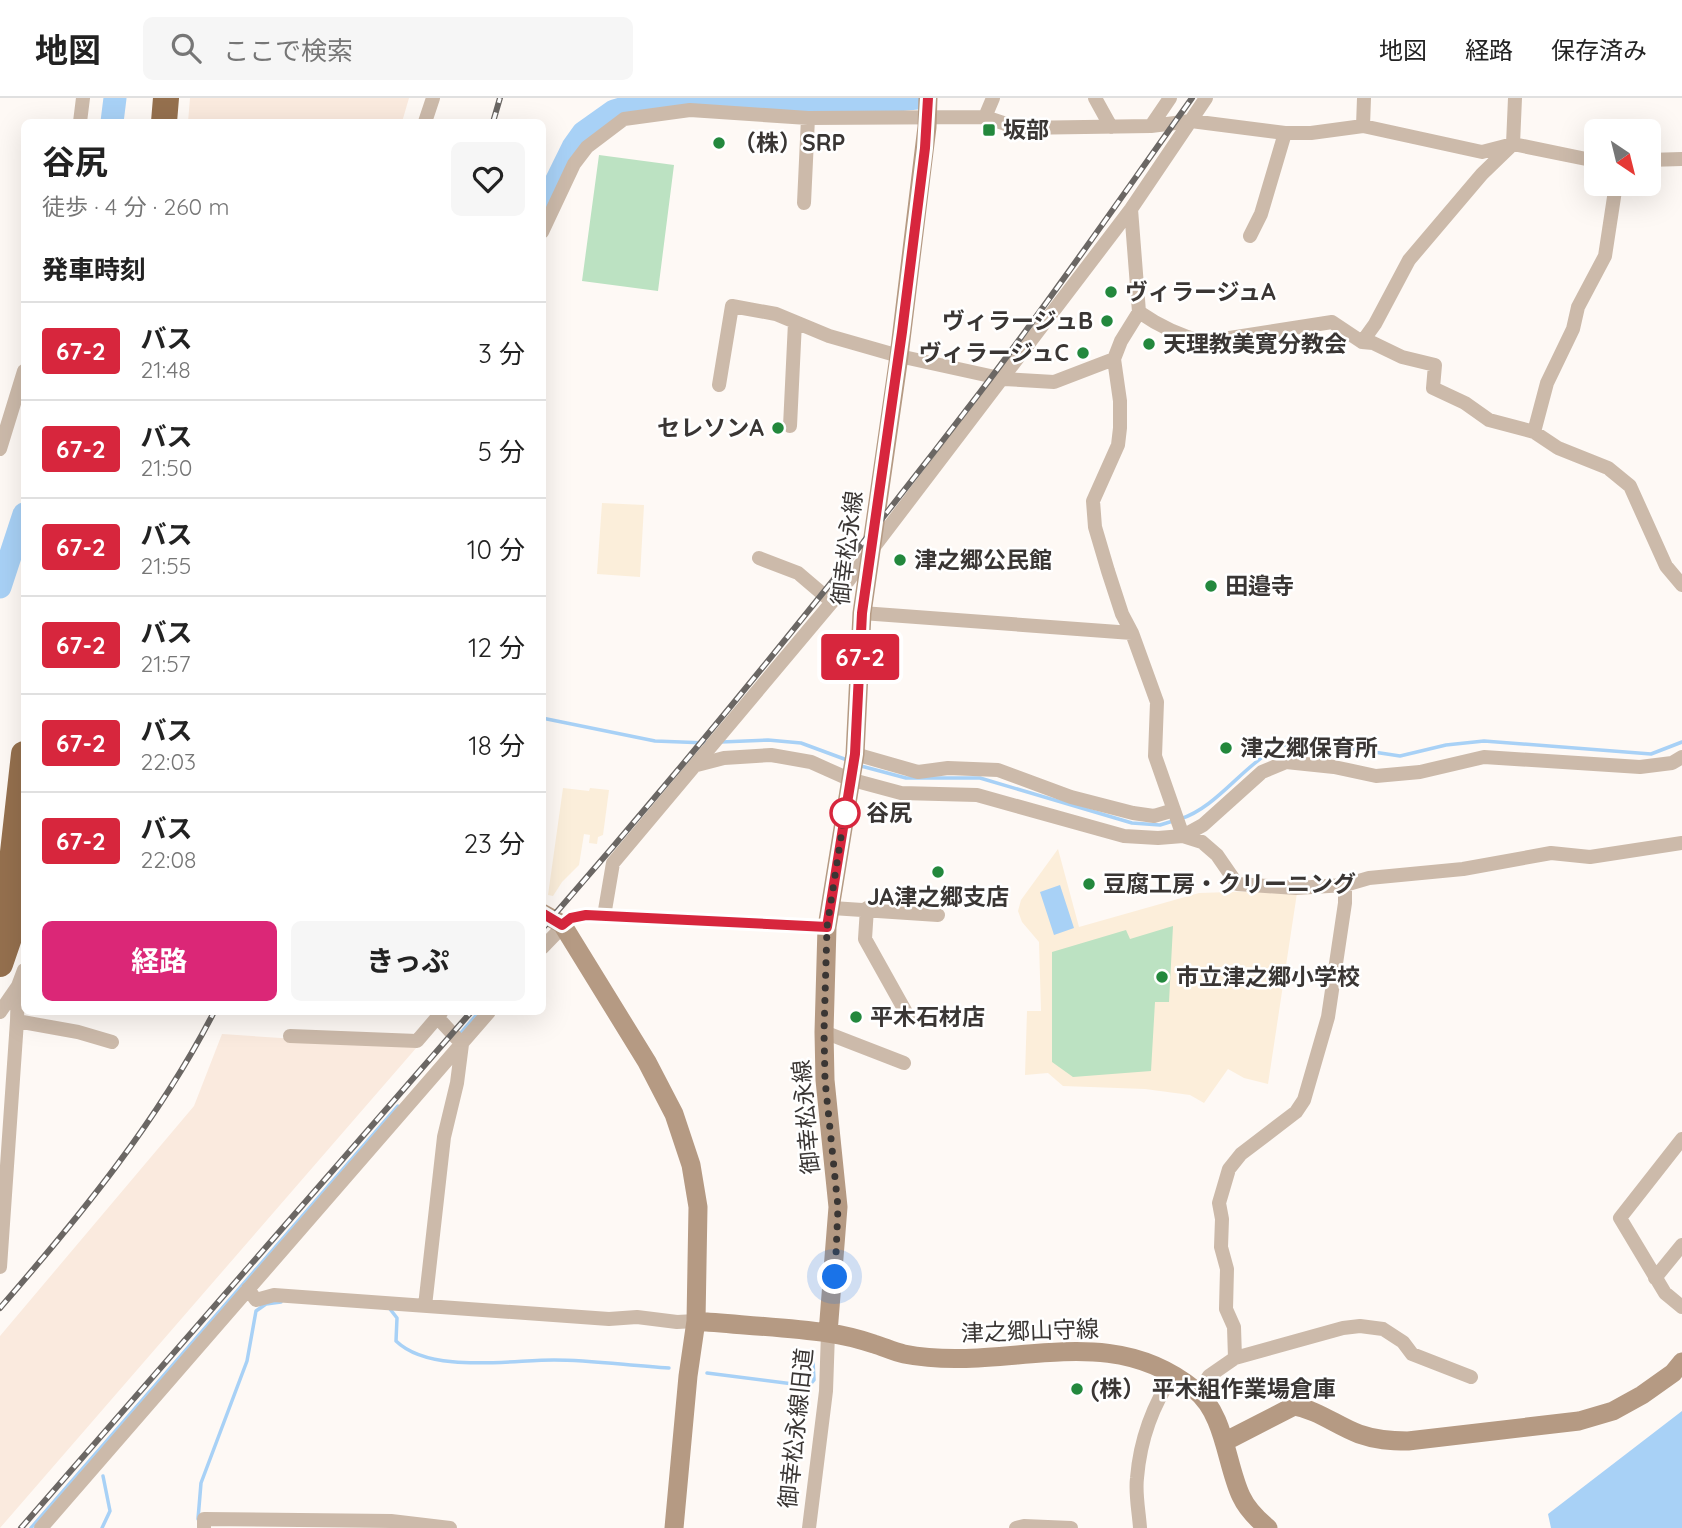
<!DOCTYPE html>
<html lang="ja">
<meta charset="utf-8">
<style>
:root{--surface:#fff;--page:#f6f6f6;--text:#222;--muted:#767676;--line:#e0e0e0;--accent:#db2777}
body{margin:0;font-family:Quicksand,"Noto Sans JP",sans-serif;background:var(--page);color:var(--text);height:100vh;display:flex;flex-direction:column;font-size:26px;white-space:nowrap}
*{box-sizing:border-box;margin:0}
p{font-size:23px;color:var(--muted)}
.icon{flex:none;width:38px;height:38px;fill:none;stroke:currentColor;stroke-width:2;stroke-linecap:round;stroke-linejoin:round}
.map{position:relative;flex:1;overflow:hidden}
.side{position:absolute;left:21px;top:21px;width:525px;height:896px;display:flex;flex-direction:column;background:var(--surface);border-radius:10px;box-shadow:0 7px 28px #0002}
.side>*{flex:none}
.badge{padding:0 14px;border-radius:5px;font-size:24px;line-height:46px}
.needle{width:46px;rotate:145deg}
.tools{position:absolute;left:1584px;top:21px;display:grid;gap:14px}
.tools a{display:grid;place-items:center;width:77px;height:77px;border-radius:10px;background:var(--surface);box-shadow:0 7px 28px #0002;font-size:35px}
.you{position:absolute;width:35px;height:35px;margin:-18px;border:5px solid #fff;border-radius:50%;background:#1a73e8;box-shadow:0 0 0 10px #1a73e833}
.map>.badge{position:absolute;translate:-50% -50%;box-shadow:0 0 0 4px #fff}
h2{padding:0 21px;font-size:26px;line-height:63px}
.round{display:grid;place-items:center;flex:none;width:74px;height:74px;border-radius:10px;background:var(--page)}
.summary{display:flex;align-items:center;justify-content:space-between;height:119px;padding:0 21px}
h1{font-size:33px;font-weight:700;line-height:52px}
.cta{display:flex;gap:14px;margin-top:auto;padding:14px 21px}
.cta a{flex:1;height:80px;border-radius:10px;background:var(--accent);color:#fff;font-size:28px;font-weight:700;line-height:80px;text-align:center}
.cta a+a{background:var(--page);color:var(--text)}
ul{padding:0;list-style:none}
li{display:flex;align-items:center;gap:21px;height:98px;padding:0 21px;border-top:2px solid var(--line)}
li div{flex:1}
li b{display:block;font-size:26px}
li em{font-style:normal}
li .badge{min-width:77px;font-weight:700;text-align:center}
header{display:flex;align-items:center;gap:42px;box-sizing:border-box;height:98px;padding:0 35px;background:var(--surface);border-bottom:2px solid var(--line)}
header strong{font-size:33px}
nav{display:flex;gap:38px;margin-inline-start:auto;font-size:24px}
.search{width:490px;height:63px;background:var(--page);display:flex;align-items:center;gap:18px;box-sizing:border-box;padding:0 24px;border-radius:10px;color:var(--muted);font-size:26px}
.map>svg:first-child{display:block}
.commercial{fill:#fbeeda}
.built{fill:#faeade}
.education{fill:#fceeda}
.green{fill:#bce2c2}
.water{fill:#a8d1f6}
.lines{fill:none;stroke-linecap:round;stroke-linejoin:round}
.stream{stroke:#a8d1f6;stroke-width:3.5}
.river{stroke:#a8d1f6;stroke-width:23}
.street{stroke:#ccbaaa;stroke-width:14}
.secondary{stroke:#b59a83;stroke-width:19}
.highway{stroke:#95704e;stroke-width:26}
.rail-casing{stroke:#6b6764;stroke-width:6}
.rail{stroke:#fff;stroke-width:3.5;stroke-dasharray:10;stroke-linecap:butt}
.line-casing{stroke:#fff;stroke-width:16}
.line{stroke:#d7263d;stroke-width:10}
.walk{stroke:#3a3634;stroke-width:7;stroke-dasharray:0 12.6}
.poi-dot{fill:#23883d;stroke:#fff;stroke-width:2.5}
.stop-dot{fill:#fff;stroke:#d7263d;stroke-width:3.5}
.labels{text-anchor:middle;stroke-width:5;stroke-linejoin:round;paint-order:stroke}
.poi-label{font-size:23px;font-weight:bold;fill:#3a3634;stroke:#fff;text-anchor:start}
.street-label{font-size:23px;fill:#3a3634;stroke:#fff}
.stop-label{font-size:23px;font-weight:bold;fill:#3a3634;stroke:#fff;text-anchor:start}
</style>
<header>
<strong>地図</strong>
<div class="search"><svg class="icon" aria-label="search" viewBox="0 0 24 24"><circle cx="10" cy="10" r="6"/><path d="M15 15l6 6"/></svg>ここで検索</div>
<nav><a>地図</a><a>経路</a><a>保存済み</a></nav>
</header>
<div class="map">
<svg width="1682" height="1430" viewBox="0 0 1682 1430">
<rect width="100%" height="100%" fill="#fef9f5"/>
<!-- commercial -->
<path class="commercial" d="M602 405 644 407 640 479 597 476Z
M563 690 589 693 590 690 609 692 603 737 598 739 597 746 589 745 590 737 584 736 579 767 562 784 553 798 548 797Z"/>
<!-- built -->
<path class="built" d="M190 0H409L402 24H188Z
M222 936 417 949 0 1430V1238L194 1008Z"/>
<!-- education -->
<path class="education" d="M1058 751 1079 829 1199 795 1262 793 1297 795 1268 986 1244 980 1228 971 1204 1005 1190 997 1145 991 1063 988 1048 975 1025 977 1027 913H1041L1039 844 1022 824 1018 813 1021 802Z"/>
<!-- green -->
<path class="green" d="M599 57 674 67 658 193 582 183Z
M1173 828 1169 904H1155L1151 973 1073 979 1052 964V854L1126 832 1130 841Z"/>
<!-- water -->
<path class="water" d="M1060 787 1074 830 1054 837 1040 794Z
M1682 1313V1430H1551L1548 1416Z"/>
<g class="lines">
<!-- stream -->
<path class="stream" d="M542 620 655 643 707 645
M721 644 768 642 801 645 847 662
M861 668 906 680H980L1132 725 1160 727 1173 723
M1180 721C1225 707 1254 647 1301 643L1400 658 1446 647 1484 643 1651 656 1682 644
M460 936 479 914
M390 1211 397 1220 396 1243C430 1276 510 1262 554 1262 592 1262 631 1268 669 1270
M707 1275 809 1288 814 1282 813 1263
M198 1421 201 1385 247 1263 256 1213 266 1206 281 1204
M31 1430 398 1008
M102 1430 110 1413 103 1378"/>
<!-- river -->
<path class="river" d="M112 24 115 0
M542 112 573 49 583 35 614 13 638 6 765 2 858 6 917 0
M0 489 24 416"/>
<!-- street -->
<path class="street" d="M1095 0 1111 29
M985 19 993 0
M80 24 83 0
M425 24 433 0
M1151 28 1170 0
M1363 28 1364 0
M1648 62 1682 61
M804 105 808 20
M1131 111 1139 214
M542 134 574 66 587 49 624 21 690 12 808 20 985 19 1018 30 1151 28 1191 23 1285 35H1311L1363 28 1482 54 1513 46 1596 63
M1250 138 1261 116 1285 35
M1362 244 1375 226 1409 162 1482 76 1513 46 1515 0
M719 287 732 208 776 216 829 238 899 258 1004 281 1054 284 1114 261
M790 328 795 224
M1534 334 1547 285 1573 231 1578 209 1605 158 1616 86
M0 351 24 273
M759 460 798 475 832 504
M862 515 1132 535
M855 656 918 674 948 670 998 672 1071 699 1133 715 1154 718 1174 712
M697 667 724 660 771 657 811 664 849 681 901 695 977 697 1124 738 1158 740 1183 738 1202 744 1217 757 1237 786 1296 790 1345 787 1369 780 1463 771 1551 755 1590 759 1682 745
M1183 738 1155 658 1157 604 1132 535 1122 516 1108 473 1095 429 1093 403 1118 347 1120 330V303L1114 261 1121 243 1139 214C1159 228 1180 238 1204 244L1332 224 1362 244 1373 245 1402 259 1435 267 1433 290 1465 305 1489 322 1534 334 1558 350 1608 370 1630 388 1666 468 1682 487
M1183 738 1203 727 1262 674 1286 664 1334 669 1376 678 1420 674 1484 659 1640 669 1672 665 1682 659
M832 810 938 817
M867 810 865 841 908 918
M604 818 613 765 832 504 1131 111 1206 0
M542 850 571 820 586 817 827 829
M0 914 18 888 24 872
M17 923 78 934 112 944
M824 934 904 965
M290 938 417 943 441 915
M1682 1041 1620 1120 1665 1195 1682 1209
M0 1169 17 923 18 888
M1655 1180 1682 1147
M248 1191 256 1202 274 1197 609 1221 637 1219 677 1224 696 1223
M425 1208 444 1039 457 985 462 946 437 919
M1235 1260 1343 1230 1360 1228 1383 1231 1403 1244 1412 1256 1471 1279
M1199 1294 1209 1278 1235 1260 1234 1229 1226 1211 1227 1171 1221 1149 1222 1121 1219 1105 1229 1071 1241 1056 1296 1014 1304 1002 1328 919 1345 805V787
M41 1430 489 914
M204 1430V1421L391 1423 450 1430
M809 1430 826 1293 828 1235
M1016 1430 1024 1428 1071 1430
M1140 1430C1139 1414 1135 1396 1137 1380 1140 1343 1153 1306 1174 1276"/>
<!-- secondary -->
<path class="secondary" d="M542 815 562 826 647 964 674 1016 691 1067 698 1109 696 1223 688 1278 674 1430
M696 1223C739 1227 784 1229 828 1235 843 1237 859 1241 874 1246 884 1249 894 1254 904 1256 1006 1276 1106 1219 1195 1292 1225 1316 1226 1366 1241 1398 1247 1411 1257 1421 1268 1430
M828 1235 838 1109 825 982 824 934 827 829 855 656 862 515 899 258 927 29 928 0
M1224 1344 1294 1308C1318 1312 1337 1328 1359 1336 1376 1342 1390 1343 1408 1343L1579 1323 1613 1313 1642 1297 1673 1275 1682 1264"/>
<!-- highway -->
<path class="highway" d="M164 24 166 0
M0 818 10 781 24 656
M0 866 24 796"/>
<defs>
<path id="rail" d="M493 24 500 0
M542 831C694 657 841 476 981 293 1054 197 1122 98 1192 0
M0 1210C80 1118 158 1023 214 914
M21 1430 471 914"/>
</defs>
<!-- rail casing -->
<use href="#rail" class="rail-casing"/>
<!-- rail -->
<use href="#rail" class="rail"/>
</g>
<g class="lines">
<defs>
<path id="line" d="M542 815 562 827 571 820 586 817 827 829 855 656 862 515 902 234 925 50 928 0"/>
</defs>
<!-- line casing -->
<use href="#line" class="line-casing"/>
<!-- line -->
<use href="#line" class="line"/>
<!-- walk -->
<path class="walk" d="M835 1179 838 1109 825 982 824 934 827 829 846 707 845 715"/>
</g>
<!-- markers -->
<g class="poi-dot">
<rect x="982" y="25" width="14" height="14" rx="3.5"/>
<circle cx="719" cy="45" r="7"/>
<circle cx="1111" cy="194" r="7"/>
<circle cx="1107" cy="223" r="7"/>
<circle cx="1149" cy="246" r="7"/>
<circle cx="1083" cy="255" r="7"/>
<circle cx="778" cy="330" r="7"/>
<circle cx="900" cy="462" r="7"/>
<circle cx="1211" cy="488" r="7"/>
<circle cx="1226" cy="650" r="7"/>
<circle cx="938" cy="774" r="7"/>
<circle cx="1089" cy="786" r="7"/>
<circle cx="1162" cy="879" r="7"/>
<circle cx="856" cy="919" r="7"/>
<circle cx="1077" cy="1291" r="7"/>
</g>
<circle class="stop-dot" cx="845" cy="715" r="14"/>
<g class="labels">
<!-- poi labels -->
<g class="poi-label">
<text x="1003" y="40">坂部</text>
<text x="733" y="53">（株）SRP</text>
<text x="1125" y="202">ヴィラージュA</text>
<text x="1093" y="231" text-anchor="end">ヴィラージュB</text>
<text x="1163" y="254">天理教美寛分教会</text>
<text x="1069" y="263" text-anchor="end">ヴィラージュC</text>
<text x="764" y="338" text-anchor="end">セレソンA</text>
<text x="914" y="470">津之郷公民館</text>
<text x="1225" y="496">田邉寺</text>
<text x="1240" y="658">津之郷保育所</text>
<text x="1103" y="794">豆腐工房・クリーニング</text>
<text x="938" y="807" text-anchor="middle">JA津之郷支店</text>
<text x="1176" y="887">市立津之郷小学校</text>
<text x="870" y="927">平木石材店</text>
<text x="1091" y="1299">(株） 平木組作業場倉庫</text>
</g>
<!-- street labels -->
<g class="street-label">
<text transform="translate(847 450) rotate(-83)" y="8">御幸松永線</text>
<text transform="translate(806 1019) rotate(-95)" y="8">御幸松永線</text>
<text transform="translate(1030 1233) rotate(-2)" y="8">津之郷山守線</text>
<text transform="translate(796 1330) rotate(-84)" y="8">御幸松永線旧道</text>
</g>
<!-- stop labels -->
<g class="stop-label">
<text x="866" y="723">谷尻</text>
</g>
</g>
</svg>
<div class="tools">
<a><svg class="needle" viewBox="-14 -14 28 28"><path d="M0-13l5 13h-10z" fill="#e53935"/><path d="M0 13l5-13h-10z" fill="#767676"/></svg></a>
</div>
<div class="you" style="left:835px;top:1179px"></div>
<b class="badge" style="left:860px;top:559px;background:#d7263d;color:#fff">67-2</b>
<section class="side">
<div class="summary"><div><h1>谷尻</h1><p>徒歩 · 4 分 · 260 m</p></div><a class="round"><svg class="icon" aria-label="heart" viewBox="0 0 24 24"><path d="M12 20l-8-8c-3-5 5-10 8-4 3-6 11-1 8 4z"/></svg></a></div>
<h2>発車時刻</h2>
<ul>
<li><span class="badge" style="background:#d7263d;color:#fff">67-2</span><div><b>バス</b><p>21:48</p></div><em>3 分</em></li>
<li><span class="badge" style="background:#d7263d;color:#fff">67-2</span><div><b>バス</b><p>21:50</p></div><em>5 分</em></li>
<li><span class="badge" style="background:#d7263d;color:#fff">67-2</span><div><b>バス</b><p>21:55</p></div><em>10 分</em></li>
<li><span class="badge" style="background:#d7263d;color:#fff">67-2</span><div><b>バス</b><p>21:57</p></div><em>12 分</em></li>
<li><span class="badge" style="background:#d7263d;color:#fff">67-2</span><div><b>バス</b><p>22:03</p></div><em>18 分</em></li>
<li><span class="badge" style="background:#d7263d;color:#fff">67-2</span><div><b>バス</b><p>22:08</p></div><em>23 分</em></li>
</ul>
<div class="cta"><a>経路</a><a>きっぷ</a></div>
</section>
</div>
